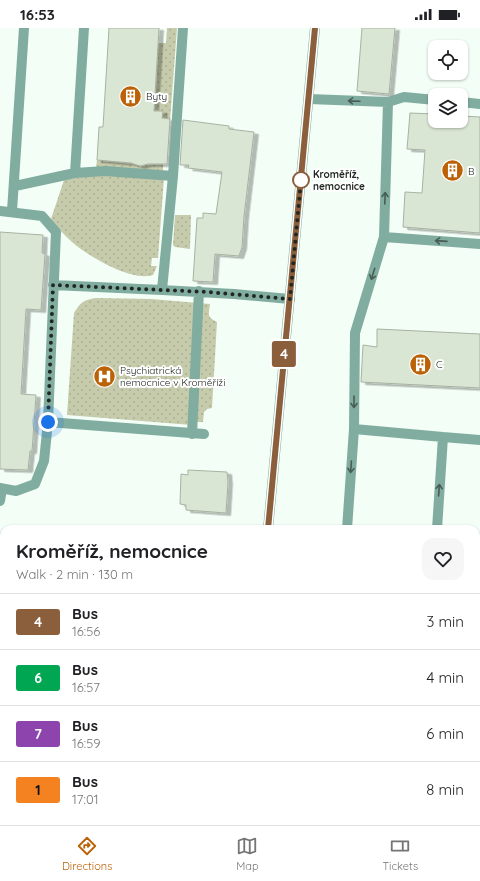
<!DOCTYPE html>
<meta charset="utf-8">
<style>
:root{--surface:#fff;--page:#f6f6f6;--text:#202124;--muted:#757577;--line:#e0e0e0;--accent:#bc6206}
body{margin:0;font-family:Quicksand,sans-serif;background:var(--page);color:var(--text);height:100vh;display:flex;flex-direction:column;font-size:15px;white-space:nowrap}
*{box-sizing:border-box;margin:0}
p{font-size:13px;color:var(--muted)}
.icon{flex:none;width:22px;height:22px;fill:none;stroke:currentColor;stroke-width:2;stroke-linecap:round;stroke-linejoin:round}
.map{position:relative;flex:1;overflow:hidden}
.drawer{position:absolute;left:0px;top:497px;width:480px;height:300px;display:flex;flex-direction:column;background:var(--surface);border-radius:12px 12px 0 0;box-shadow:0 1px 3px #0004}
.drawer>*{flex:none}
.badge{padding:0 8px;border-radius:3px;font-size:14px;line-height:26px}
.buttons{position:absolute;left:428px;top:12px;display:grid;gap:8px}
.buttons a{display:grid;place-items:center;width:40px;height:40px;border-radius:8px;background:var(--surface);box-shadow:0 1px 3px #0004;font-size:20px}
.you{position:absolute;width:20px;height:20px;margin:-10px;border:3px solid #fff;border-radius:50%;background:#1a73e8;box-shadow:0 0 0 6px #1a73e833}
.map>.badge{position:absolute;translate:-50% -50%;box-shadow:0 0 0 2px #fff}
.round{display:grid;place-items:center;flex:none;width:42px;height:42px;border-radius:12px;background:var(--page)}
.headline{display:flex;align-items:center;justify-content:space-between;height:68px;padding:0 16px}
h1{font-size:19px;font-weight:800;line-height:30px}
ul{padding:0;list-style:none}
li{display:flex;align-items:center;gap:12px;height:56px;padding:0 16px;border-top:1px solid var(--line)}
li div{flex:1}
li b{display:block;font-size:15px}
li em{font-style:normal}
li .badge{min-width:44px;font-weight:700;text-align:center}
.status{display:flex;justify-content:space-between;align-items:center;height:28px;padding:0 20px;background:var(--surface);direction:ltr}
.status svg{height:11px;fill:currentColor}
.tab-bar{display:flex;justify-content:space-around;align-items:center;height:56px;border-top:1px solid var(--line);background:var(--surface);font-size:11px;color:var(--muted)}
.tab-bar a{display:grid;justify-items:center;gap:2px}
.tab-bar .selected{color:var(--accent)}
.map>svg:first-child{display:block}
.grass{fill:url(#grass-dots)}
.building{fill:#dae6d4;stroke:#a7b2a2;filter:url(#shadow)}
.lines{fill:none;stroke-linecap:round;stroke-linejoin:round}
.service{stroke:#81ada0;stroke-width:10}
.pedestrian{stroke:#81ada0;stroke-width:10}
.tertiary{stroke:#81ada0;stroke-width:10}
.oneway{stroke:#475d55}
.line-casing{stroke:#fff;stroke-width:9}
.line{stroke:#8b5e3c;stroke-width:6}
.walk{stroke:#212823;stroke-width:4;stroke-dasharray:0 7.2}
.stop-dot{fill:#fff;stroke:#8b5e3c;stroke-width:2}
.labels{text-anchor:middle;stroke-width:4;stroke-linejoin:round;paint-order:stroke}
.poi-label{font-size:10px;fill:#212823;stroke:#fff;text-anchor:start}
.stop-label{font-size:10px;font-weight:bold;fill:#212823;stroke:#fff;text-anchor:start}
</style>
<div class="status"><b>16:53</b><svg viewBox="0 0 49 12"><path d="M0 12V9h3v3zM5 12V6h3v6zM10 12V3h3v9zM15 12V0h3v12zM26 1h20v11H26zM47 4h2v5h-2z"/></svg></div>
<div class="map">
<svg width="480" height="797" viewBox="0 0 480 797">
<defs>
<pattern id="grass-dots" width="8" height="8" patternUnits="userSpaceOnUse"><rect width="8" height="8" fill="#c6cbac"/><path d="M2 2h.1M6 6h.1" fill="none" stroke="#aaae94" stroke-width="1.8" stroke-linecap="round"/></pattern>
<filter id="shadow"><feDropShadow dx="4.5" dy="2.5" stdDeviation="0" flood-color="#0004"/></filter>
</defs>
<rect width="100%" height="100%" fill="#f3fef6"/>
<!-- grass -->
<path class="grass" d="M167 0H177L170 93 153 110 162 83H154L158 15H166Z
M163 118V143L96 139 97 132 133 135 140 138 151 136Z
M93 147 164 150 158 230H152L151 238H157L153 247C131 254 88 228 72 214 64 207 57 199 51 191L64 152Z
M175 187H191L190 221 175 219 173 217Z
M96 270 151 271 210 276C209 286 206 289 217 294L212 380 207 381 204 384 203 394H193V397L179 396 67 387 74 285C81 274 83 272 96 270Z"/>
<!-- building -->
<path class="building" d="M109 0H159L154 83H163L162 90 170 91 167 136H148L140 138 131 135 97 132 99 99H103Z
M362 0H395L389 66 357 63Z
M410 85 435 86V93H461V88L480 89V205L403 199 405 164 422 165 425 122 407 121Z
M183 92 229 98V101L254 104 244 188 242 219 239 228 215 226 213 254 193 253 197 190H203V185L216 186 222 144 188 140 189 137H180Z
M0 204 43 207 42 225 45 226 41 282 26 281 21 366 36 367 32 423H30L28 442 0 441Z
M377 301 480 306V360L361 354 363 317 377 319Z
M188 442 227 444 228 454 226 485 186 482V477L180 476 181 446 188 447Z"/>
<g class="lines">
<!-- service -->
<path class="service" d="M309 71 388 74 384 209 355 305 354 401 347 501
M388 74 404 69 435 72
M461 74 480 76
M384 209 480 216
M234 266 290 271
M354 401 443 409 437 501
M443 409 480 412
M476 699H480
M330 797V793
M396 797 397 793"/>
<!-- pedestrian -->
<path class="pedestrian" d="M75 145 105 143 173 148 183 0
M15 158 75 145 84 0
M0 183 42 188 56 204 48 394 44 433 35 456 16 463 0 460
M12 183 24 0
M53 257 162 262 173 148
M162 262 234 266
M48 394 204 406
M192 406 199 263
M0 473 2 461
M0 523 4 524
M0 665H4"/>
<!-- tertiary -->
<path class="tertiary" d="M268 501 315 0
M241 797 242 793"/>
</g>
<!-- one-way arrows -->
<defs><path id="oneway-shaft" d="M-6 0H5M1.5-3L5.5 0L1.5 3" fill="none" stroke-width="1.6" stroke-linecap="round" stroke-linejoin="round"/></defs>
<g class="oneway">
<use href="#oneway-shaft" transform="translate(354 73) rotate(-178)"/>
<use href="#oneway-shaft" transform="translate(385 170) rotate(-88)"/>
<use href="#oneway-shaft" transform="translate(441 213) rotate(-176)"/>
<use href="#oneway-shaft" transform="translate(373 246) rotate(107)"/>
<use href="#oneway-shaft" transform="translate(354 374) rotate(90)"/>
<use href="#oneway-shaft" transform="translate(351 439) rotate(94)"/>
<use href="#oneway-shaft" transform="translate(439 462) rotate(-86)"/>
</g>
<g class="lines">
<defs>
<path id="line" d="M268 501 315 0"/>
</defs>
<!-- line casing -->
<use href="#line" class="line-casing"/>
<!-- line -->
<use href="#line" class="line"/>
<!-- walk -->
<path class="walk" d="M48 394 53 257 207 264 290 271 301 152"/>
</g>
<!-- icons -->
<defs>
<symbol id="building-disc" viewBox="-11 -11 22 22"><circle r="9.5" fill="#bc6206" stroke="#fff"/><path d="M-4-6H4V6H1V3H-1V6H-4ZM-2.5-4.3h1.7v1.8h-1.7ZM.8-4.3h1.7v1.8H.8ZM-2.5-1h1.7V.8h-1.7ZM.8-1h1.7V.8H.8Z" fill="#fff"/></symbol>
<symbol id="hospital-disc" viewBox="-11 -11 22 22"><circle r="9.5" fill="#bc6206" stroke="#fff"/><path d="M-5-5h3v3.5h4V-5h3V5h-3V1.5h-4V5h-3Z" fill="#fff"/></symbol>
</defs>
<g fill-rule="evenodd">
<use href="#building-disc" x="118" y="56" width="25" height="25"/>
<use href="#building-disc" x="440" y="130" width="25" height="25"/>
<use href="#building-disc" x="408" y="324" width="25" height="25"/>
<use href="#hospital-disc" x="92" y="336" width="25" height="25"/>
</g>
<!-- markers -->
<circle class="stop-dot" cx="301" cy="152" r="8"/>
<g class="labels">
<!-- poi labels -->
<g class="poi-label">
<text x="146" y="72">Byty</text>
<text x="468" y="147">B</text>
<text x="436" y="340">C</text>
<text x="120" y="346">Psychiatrická<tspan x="120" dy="12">nemocnice v Kroměříži</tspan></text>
</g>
<!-- stop labels -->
<g class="stop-label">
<text x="313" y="150">Kroměříž,<tspan x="313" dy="12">nemocnice</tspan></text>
</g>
</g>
</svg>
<div class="buttons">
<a><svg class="icon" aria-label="locate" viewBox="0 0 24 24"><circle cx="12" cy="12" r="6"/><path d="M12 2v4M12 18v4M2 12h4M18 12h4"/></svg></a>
<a><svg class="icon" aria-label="layers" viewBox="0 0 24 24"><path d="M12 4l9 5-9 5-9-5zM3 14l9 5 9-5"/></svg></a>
</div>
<div class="you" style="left:48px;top:394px"></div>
<b class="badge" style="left:284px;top:326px;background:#8b5e3c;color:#fff">4</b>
<section class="drawer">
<div class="headline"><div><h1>Kroměříž, nemocnice</h1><p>Walk · 2 min · 130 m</p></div><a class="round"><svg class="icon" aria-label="heart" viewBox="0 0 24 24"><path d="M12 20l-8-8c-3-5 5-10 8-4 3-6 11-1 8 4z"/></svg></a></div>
<ul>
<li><span class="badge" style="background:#8b5e3c;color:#fff">4</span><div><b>Bus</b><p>16:56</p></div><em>3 min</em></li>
<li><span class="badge" style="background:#00a651;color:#fff">6</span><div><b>Bus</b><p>16:57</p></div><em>4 min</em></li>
<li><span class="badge" style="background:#8e44ad;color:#fff">7</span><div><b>Bus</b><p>16:59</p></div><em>6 min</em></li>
<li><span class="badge" style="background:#f58220;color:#111">1</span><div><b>Bus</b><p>17:01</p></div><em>8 min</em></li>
</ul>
</section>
</div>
<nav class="tab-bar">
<a class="selected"><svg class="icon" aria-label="directions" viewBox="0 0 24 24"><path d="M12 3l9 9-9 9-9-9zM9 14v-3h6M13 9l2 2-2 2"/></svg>Directions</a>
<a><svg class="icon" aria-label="map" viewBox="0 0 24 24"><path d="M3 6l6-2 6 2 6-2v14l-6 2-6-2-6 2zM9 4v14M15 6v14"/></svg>Map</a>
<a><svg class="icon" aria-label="tickets" viewBox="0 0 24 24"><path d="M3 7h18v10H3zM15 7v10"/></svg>Tickets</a>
</nav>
